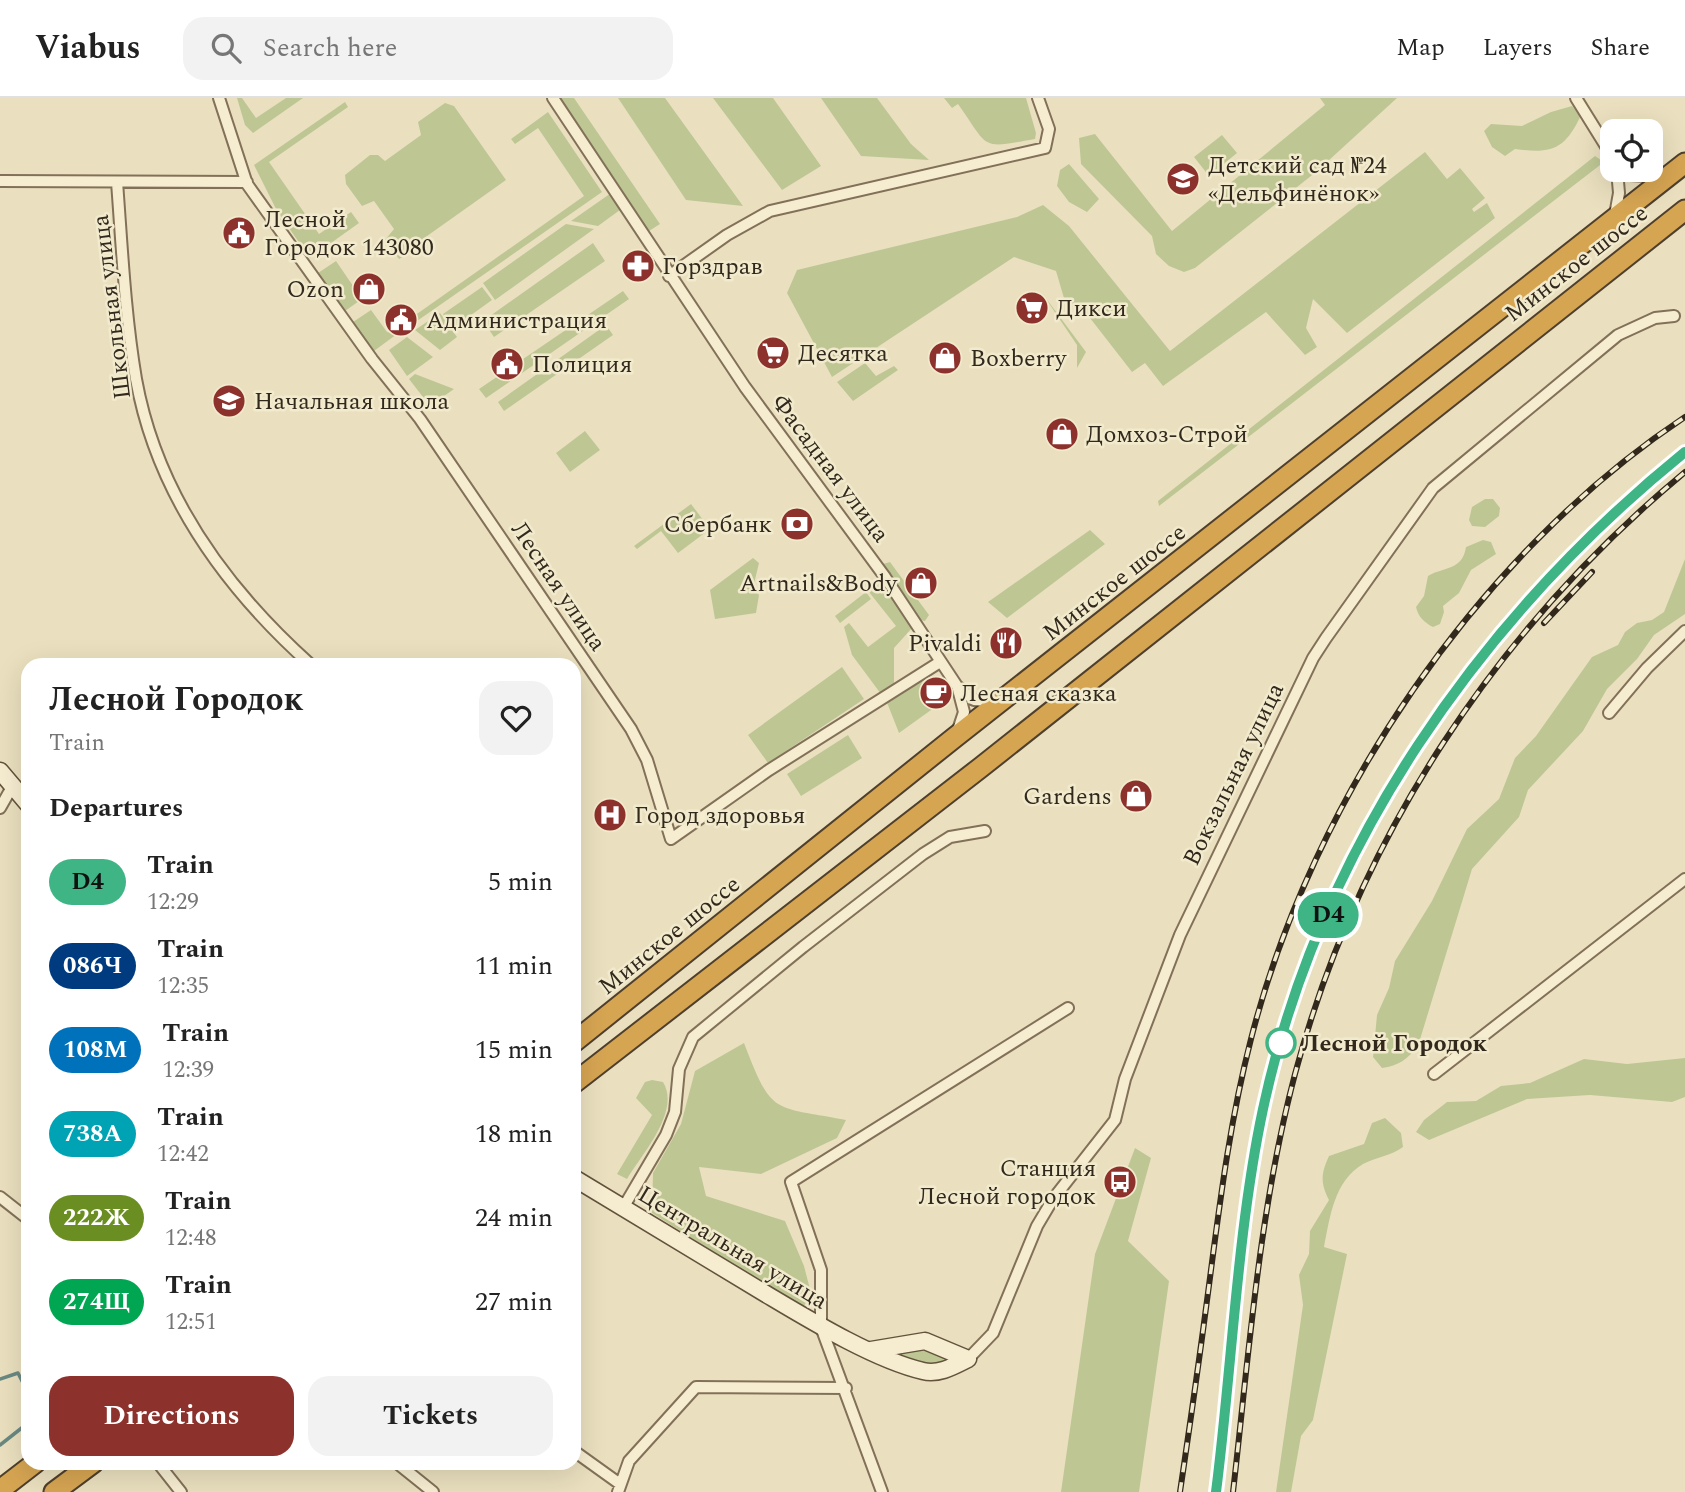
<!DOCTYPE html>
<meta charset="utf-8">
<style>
:root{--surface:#fff;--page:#f2f2f2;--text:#222;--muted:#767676;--line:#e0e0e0;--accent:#8d312c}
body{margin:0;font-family:Spectral,serif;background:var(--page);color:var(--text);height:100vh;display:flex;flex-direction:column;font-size:26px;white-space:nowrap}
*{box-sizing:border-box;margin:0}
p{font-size:23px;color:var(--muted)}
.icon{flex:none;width:38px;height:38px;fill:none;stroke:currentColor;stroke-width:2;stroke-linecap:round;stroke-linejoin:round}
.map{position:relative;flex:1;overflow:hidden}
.details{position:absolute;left:21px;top:560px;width:560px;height:812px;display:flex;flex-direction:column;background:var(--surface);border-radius:21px;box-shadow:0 7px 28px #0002}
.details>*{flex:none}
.badge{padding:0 14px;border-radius:23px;font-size:24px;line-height:46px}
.fabs{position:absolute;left:1600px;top:21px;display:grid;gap:14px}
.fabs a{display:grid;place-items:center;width:63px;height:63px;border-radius:14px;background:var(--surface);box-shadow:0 7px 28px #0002;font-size:35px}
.map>.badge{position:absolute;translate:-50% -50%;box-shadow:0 0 0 4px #fff}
h2{padding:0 28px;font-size:26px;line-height:63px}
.round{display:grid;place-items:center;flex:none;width:74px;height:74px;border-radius:21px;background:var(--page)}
.overview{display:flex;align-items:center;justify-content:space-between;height:119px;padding:0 28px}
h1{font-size:33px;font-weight:700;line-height:52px}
.action{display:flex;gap:14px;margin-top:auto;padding:14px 28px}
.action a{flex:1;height:80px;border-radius:21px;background:var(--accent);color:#fff;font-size:28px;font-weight:700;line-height:80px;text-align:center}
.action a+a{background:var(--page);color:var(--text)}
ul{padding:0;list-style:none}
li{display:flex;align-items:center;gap:21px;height:84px;padding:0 28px}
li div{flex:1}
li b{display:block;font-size:26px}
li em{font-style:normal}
li .badge{min-width:77px;font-weight:700;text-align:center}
header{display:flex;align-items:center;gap:42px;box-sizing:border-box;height:98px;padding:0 35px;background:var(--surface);border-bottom:2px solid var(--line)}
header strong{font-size:33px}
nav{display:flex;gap:38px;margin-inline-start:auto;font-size:24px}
.search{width:490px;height:63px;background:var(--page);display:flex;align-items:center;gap:18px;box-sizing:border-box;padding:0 24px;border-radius:21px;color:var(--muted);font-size:26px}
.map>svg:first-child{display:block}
.green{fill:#bec794}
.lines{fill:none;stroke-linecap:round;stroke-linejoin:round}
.stream{stroke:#6a8983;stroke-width:3.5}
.street-casing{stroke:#827158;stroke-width:14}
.secondary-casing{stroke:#63523c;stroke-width:19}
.highway-casing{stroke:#4f3f2d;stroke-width:23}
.street{stroke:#f6edd1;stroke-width:10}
.secondary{stroke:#f6edd1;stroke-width:16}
.highway{stroke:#d6a552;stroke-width:19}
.rail-casing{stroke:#32281c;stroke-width:6}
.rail{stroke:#f2eacd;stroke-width:3.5;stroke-dasharray:10;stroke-linecap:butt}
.line-casing{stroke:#fff;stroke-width:16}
.line{stroke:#3fb485;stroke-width:10}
.stop-dot{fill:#fff;stroke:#3fb485;stroke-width:3.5}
.labels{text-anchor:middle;stroke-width:5;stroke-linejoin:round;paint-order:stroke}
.poi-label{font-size:24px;fill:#32281c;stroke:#f2eacd;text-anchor:start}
.street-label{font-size:24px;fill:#32281c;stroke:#f2eacd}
.stop-label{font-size:24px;font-weight:bold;fill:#32281c;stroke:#f2eacd;text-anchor:start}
</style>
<header>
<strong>Viabus</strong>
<div class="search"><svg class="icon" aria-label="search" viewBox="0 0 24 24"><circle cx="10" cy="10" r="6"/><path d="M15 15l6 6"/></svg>Search here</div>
<nav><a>Map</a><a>Layers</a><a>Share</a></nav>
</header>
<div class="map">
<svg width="1685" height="1394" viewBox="0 0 1685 1394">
<rect width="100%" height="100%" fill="#eae0bf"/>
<!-- green -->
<path class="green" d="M237 0H242L256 20 286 0H303L253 35 245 27Z
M558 0H574L660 126 649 133Z
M618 0H665L743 108 686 102Z
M713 0H773L821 68 782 92Z
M821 0H877L911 46 929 62 861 58Z
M944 0H1026L1036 35 1035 41C979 51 990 51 958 6L952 10Z
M1320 0H1397L1316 74 1195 170 1184 174 1169 168 1156 156 1152 138 1081 66 1079 40 1095 36 1172 133 1325 7Z
M345 4 348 9 269 64 319 136 351 114 359 125 310 160 277 113 254 67Z
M445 5 454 8 506 82 420 143 422 148 399 161 385 142 394 131 374 103 362 108 346 86 345 77 370 57H378L385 63 421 37 418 24Z
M1572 8 1581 17C1565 52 1551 56 1515 51L1505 58 1492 49 1484 33 1491 26 1522 28 1551 14Z
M548 14 602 94 417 223 414 218 584 98 538 30 515 46 511 41Z
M1222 37 1237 55 1209 78 1194 59Z
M1425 54 1447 81 1460 70 1485 100 1472 111 1474 114 1487 105 1495 120 1347 235 1313 201 1306 230 1317 249 1305 257 1266 214 1163 288 1145 265 1132 274 1083 211 1066 207 1056 173 1014 159 832 279 787 195 797 172 1017 119 1043 107 1069 128 1170 253Z
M1595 58 1604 64 1159 408 1158 403Z
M1069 66 1099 101 1087 114 1069 104 1057 88 1060 72Z
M614 93 624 109 598 128 571 123Z
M566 126 594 131 495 202 483 185Z
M593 145 605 163 494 239 483 223Z
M336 163 362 201 345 213 318 175Z
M482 189 492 202 453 230 443 216Z
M623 193 629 201 486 300 479 291Z
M1042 195 1086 254 1077 270V247Z
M371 212 387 234 397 236 374 253 353 224Z
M440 215 457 239 440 252 415 232Z
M606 227 613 237 504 313 498 304Z
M407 239 433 259 407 278 389 252Z
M865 265 876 278 894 268 898 272 853 303 837 284Z
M415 276 454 291 430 308 409 281Z
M585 333 600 352 570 374 556 355Z
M1485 401H1493L1500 410 1499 418 1485 429 1472 428 1469 422 1472 409Z
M691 406 710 431 678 455 661 433 637 451 634 448Z
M1090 432 1105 446 1007 520 988 504Z
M1483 442 1491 444 1496 456 1471 472 1459 495 1443 508 1444 514 1440 526 1433 529C1425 525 1418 519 1416 509L1424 498 1428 478C1445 468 1462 473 1466 449Z
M753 460 759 465 753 490 759 497 756 515 715 521 710 492Z
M1685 461V516L1654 537 1637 561 1607 591 1583 633 1528 692 1519 719 1472 771 1418 948C1407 961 1399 968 1382 970L1373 959 1377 917 1389 890 1395 863 1432 803 1467 731 1499 701 1515 660 1536 638 1592 559 1618 547 1625 534 1637 525 1652 522 1664 514Z
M890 464 929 517 925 523 920 522 883 471V466Z
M881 484 912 530 894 550V588L881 596 852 557 844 529 849 525 868 549 896 528 869 494Z
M866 494 871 501 840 525 835 518Z
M842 569 864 601 768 665 748 637Z
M922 583 938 607 899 635 886 602Z
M848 637 862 660 801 698 787 676Z
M744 945C772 1018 772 1008 846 1022L837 1040 761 1076 699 1069 706 1098 785 1123 804 1168 811 1195 803 1210 652 1115 653 1075 681 1026 695 973Z
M1685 960V999L1672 1004 1590 997 1527 1001 1429 1042 1416 1034 1424 1022 1447 1004 1476 1003 1501 988 1530 985 1584 961 1627 966Z
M652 982 663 984C681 1013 642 1056 627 1081L617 1076 652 1017 636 1000 645 984Z
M1385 1020 1401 1035 1403 1049C1391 1058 1376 1059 1363 1066 1334 1083 1330 1119 1324 1149L1347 1156 1313 1322 1301 1338 1291 1394H1276L1303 1207 1299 1177 1309 1156 1310 1133 1329 1102C1320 1085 1321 1075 1329 1058L1364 1046 1372 1025Z
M1135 1050 1151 1060 1128 1143 1169 1183 1139 1394H1061L1095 1156Z
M920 1246 953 1262 927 1268 893 1259 889 1250Z"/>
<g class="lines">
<!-- stream -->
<path class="stream" d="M0 1281 18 1275 28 1295
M0 1347 28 1325"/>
<defs>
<path id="street" d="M219 0 247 86 372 261 420 321 631 631 647 662 671 741 769 672 940 564
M553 0 745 289 885 479 957 588 974 602 998 604
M1576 0 1612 58
M1624 72 1630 77 1665 79
M0 83 247 84
M117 84C122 150 125 216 136 281 157 397 225 490 311 567
M1615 117 1619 95 1617 72
M669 178 727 137 770 113 1045 50 1049 31 1038 0
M1609 615 1647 570 1685 533
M958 632 964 614 958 591
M0 710 12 689
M1434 976 1685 781
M0 1099 28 1121
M623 1110 666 1037 675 1014 679 971 693 939 803 849 923 756 950 739 985 733
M968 1261 993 1235 1037 1128 1053 1101 1115 1022 1125 981 1180 837 1313 560 1326 540 1433 390 1618 237 1655 220 1674 218
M574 1353 620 1386
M158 1365 181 1394
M397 1365 433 1394
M618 1394 629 1363 696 1289 846 1290
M882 1394 821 1229V1172L791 1084 1068 910"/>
<path id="secondary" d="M0 673 28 706
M574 1080C638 1118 702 1157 766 1196 808 1221 875 1262 923 1273 939 1277 954 1268 968 1261L925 1243 871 1252"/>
<path id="highway" d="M574 944 954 640 1685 65
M574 985 980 670 1685 112
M0 1392 35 1365
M54 1394 93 1365"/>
</defs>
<!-- street casing -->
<use href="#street" class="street-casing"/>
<!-- secondary casing -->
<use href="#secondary" class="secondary-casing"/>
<!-- highway casing -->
<use href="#highway" class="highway-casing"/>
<!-- street -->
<use href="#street" class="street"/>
<!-- secondary -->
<use href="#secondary" class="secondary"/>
<!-- highway -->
<use href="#highway" class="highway"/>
<defs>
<path id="rail" d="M1544 525 1592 474
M1180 1394C1189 1333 1198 1271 1206 1210 1218 1120 1228 1030 1251 941 1312 702 1478 456 1685 319
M1216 1394C1226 1313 1234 1233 1243 1152 1249 1105 1253 1057 1263 1011 1320 750 1479 520 1685 354
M1233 1394C1249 1255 1259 1112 1295 976 1358 740 1497 530 1685 374"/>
</defs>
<!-- rail casing -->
<use href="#rail" class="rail-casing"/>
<!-- rail -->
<use href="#rail" class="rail"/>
</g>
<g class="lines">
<defs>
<path id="line" d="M1216 1394C1232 1269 1237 1133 1263 1011 1319 750 1480 520 1685 354"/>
</defs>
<!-- line casing -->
<use href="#line" class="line-casing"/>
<!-- line -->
<use href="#line" class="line"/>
</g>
<!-- icons -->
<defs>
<symbol id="school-disc" viewBox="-11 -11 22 22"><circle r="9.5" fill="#8d312c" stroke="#f2eacd"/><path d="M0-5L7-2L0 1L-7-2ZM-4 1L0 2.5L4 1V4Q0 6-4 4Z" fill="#fff"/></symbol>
<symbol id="civic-disc" viewBox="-11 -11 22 22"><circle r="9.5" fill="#8d312c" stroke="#f2eacd"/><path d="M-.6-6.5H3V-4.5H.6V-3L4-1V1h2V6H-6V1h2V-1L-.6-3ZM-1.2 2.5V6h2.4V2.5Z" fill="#fff"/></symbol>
<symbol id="pharmacy-disc" viewBox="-11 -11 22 22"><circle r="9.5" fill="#8d312c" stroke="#f2eacd"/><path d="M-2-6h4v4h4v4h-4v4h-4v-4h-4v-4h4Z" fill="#fff"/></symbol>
<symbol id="shop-disc" viewBox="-11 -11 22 22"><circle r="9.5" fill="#8d312c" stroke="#f2eacd"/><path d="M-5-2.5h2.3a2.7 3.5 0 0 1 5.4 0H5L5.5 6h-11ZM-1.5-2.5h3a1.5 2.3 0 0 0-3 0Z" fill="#fff"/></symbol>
<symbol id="supermarket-disc" viewBox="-11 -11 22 22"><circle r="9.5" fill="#8d312c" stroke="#f2eacd"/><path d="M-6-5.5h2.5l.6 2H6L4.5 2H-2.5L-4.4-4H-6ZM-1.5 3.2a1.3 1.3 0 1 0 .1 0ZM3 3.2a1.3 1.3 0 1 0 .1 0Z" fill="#fff"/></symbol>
<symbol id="bank-disc" viewBox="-11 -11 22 22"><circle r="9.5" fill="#8d312c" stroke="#f2eacd"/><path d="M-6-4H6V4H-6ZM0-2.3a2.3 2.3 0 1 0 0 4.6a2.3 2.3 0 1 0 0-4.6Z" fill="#fff"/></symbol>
<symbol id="restaurant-disc" viewBox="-11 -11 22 22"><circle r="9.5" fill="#8d312c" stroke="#f2eacd"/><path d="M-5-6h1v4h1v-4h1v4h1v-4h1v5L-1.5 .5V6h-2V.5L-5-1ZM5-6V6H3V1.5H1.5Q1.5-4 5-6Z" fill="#fff"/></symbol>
<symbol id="cafe-disc" viewBox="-11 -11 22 22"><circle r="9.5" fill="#8d312c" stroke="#f2eacd"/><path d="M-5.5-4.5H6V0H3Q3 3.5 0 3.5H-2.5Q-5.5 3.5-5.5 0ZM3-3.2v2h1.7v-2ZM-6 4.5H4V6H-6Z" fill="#fff"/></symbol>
<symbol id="hospital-disc" viewBox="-11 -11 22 22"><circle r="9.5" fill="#8d312c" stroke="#f2eacd"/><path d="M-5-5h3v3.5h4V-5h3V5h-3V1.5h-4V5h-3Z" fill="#fff"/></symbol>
<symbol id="bus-disc" viewBox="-11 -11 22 22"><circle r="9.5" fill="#8d312c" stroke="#f2eacd"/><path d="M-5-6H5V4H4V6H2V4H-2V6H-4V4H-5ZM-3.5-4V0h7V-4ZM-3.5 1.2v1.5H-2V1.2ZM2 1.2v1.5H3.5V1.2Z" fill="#fff"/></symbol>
</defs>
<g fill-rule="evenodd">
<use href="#school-disc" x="1164" y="62" width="38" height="38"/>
<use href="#civic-disc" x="220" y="116" width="38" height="38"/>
<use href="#pharmacy-disc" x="619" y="149" width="38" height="38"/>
<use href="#shop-disc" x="350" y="172" width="38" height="38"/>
<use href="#supermarket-disc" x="1013" y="191" width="38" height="38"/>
<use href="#civic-disc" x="382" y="203" width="38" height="38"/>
<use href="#supermarket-disc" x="754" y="236" width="38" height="38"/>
<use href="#shop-disc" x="926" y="241" width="38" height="38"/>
<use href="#civic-disc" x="488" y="247" width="38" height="38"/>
<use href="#school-disc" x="210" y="284" width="38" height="38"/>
<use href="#shop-disc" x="1043" y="317" width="38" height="38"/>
<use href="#bank-disc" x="778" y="407" width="38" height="38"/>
<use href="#shop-disc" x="902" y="466" width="38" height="38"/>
<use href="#restaurant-disc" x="987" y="526" width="38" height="38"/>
<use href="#cafe-disc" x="917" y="576" width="38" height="38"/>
<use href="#shop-disc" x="1117" y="679" width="38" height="38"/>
<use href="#hospital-disc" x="591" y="698" width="38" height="38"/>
<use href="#bus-disc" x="1101" y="1065" width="38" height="38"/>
</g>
<!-- markers -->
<circle class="stop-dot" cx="1281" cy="945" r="14"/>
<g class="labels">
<!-- poi labels -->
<g class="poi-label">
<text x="1208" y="75">Детский сад №24<tspan x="1208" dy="28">«Дельфинёнок»</tspan></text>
<text x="264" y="129">Лесной<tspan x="264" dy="28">Городок 143080</tspan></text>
<text x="662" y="176">Горздрав</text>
<text x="344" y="199" text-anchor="end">Ozon</text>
<text x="1056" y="218">Дикси</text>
<text x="426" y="230">Администрация</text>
<text x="798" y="263">Десятка</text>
<text x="970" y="268">Boxberry</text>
<text x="532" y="274">Полиция</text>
<text x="254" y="311">Начальная школа</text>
<text x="1086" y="344">Домхоз-Строй</text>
<text x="772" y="434" text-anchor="end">Сбербанк</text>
<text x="897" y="493" text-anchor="end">Artnails&amp;Body</text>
<text x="982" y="553" text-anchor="end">Pivaldi</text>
<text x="960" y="603">Лесная сказка</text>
<text x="1112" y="706" text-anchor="end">Gardens</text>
<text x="634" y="725">Город здоровья</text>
<text x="1096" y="1078" text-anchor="end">Станция<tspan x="1096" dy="28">Лесной городок</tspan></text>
</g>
<!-- street labels -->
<g class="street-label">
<text transform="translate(1576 165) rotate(-38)" y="8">Минское шоссе</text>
<text transform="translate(111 209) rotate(-97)" y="8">Школьная улица</text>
<text transform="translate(831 370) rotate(53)" y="8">Фасадная улица</text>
<text transform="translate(1114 484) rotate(-38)" y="8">Минское шоссе</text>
<text transform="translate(559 488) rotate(56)" y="8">Лесная улица</text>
<text transform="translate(1233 676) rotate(-64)" y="8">Вокзальная улица</text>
<text transform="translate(669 837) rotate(-39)" y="8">Минское шоссе</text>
<text transform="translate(733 1149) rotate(31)" y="8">Центральная улица</text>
</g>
<!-- stop labels -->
<g class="stop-label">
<text x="1302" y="953">Лесной Городок</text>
</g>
</g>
</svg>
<div class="fabs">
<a><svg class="icon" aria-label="locate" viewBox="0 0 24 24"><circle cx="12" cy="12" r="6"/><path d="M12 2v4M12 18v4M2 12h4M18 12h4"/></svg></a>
</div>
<b class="badge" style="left:1328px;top:817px;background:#3fb485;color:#111">D4</b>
<section class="details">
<div class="overview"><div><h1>Лесной Городок</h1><p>Train</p></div><a class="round"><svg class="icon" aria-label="heart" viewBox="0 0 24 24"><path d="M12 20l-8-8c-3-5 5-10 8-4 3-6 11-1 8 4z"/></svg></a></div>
<h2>Departures</h2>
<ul>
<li><span class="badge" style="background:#3fb485;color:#111">D4</span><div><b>Train</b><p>12:29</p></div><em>5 min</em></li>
<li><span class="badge" style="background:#003b80;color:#fff">086Ч</span><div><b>Train</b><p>12:35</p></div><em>11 min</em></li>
<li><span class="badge" style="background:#0072bc;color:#fff">108М</span><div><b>Train</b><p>12:39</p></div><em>15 min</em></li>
<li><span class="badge" style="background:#00a3b4;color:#fff">738А</span><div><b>Train</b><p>12:42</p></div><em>18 min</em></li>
<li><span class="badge" style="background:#6b8e23;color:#fff">222Ж</span><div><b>Train</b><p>12:48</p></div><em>24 min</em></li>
<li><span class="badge" style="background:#00a651;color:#fff">274Щ</span><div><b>Train</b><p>12:51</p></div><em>27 min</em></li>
</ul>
<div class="action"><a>Directions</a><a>Tickets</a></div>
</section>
</div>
